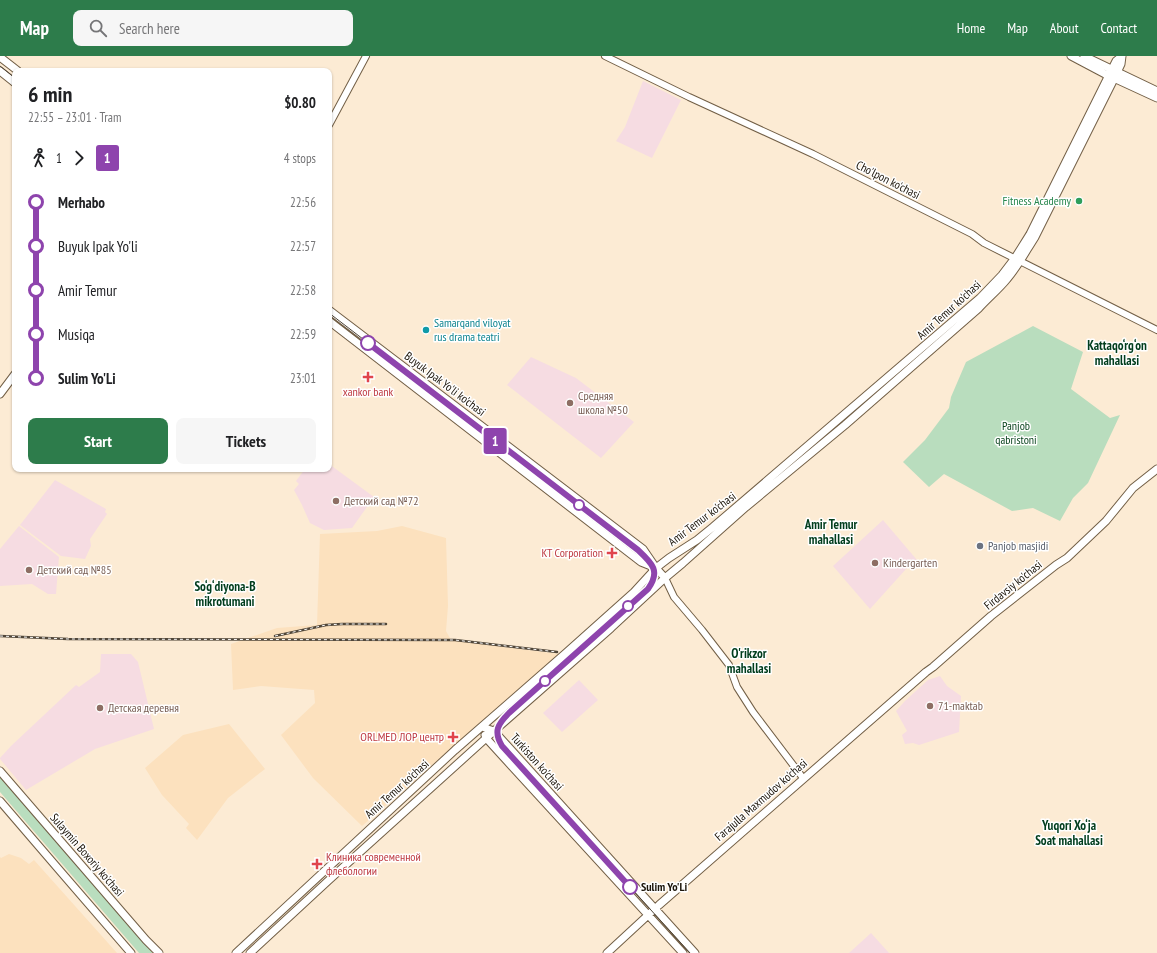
<!DOCTYPE html>
<meta charset="utf-8">
<style>
:root{--surface:#fff;--page:#f6f6f6;--text:#202124;--muted:#757577;--accent:#2d7c4b}
body{margin:0;font-family:"PT Sans Narrow",sans-serif;background:var(--page);color:var(--text);height:100vh;display:flex;flex-direction:column;font-size:15px;white-space:nowrap}
*{box-sizing:border-box;margin:0}
p{font-size:13px;color:var(--muted)}
.icon{flex:none;width:22px;height:22px;fill:none;stroke:currentColor;stroke-width:2;stroke-linecap:round;stroke-linejoin:round}
.map{position:relative;flex:1;overflow:hidden}
.panel{position:absolute;left:12px;top:12px;width:320px;height:404px;display:flex;flex-direction:column;background:var(--surface);border-radius:8px;box-shadow:0 1px 3px #0004}
.panel>*{flex:none}
.badge{padding:0 8px;border-radius:3px;font-size:14px;line-height:26px}
.map>.badge{position:absolute;translate:-50% -50%;box-shadow:0 0 0 2px #fff}
.legs{display:flex;align-items:center;gap:6px;height:44px;padding:0 16px;font-size:13px}
.legs p{margin-inline-start:auto}
.overview{display:flex;align-items:center;justify-content:space-between;height:68px;padding:0 16px}
h1{font-size:22px;font-weight:700;line-height:30px}
.primary-button{display:flex;gap:8px;margin-top:auto;padding:8px 16px}
.primary-button a{flex:1;height:46px;border-radius:8px;background:var(--accent);color:#fff;font-size:16px;font-weight:700;line-height:46px;text-align:center}
.primary-button a+a{background:var(--page);color:var(--text)}
ul{padding:0 16px;list-style:none}
li{display:flex;align-items:center;gap:14px;height:44px;font-size:15px}
li i{display:grid;place-items:center;width:6px;height:100%;margin:0 5px;background:currentColor}
li i::after{content:'';width:10px;height:10px;margin:-5px;border:3px solid;border-radius:50%;background:var(--surface)}
li p{margin-inline-start:auto}
li:first-child i{background:linear-gradient(#0000 50%,currentColor 0)}
li:last-child i{background:linear-gradient(currentColor 50%,#0000 0)}
header{display:flex;align-items:center;gap:24px;box-sizing:border-box;height:56px;padding:0 20px;background:var(--accent);color:#fff}
header strong{font-size:19px}
nav{display:flex;gap:22px;margin-inline-start:auto;font-size:14px}
.search{width:280px;height:36px;background:var(--page);display:flex;align-items:center;gap:10px;box-sizing:border-box;padding:0 14px;border-radius:8px;color:var(--muted);font-size:15px}
.map>svg:first-child{display:block}
.built{fill:#fce1be}
.education{fill:#f6dce2}
.green{fill:#b9ddbe}
.lines{fill:none;stroke-linecap:round;stroke-linejoin:round}
.tertiary-casing{stroke:#725f46;stroke-width:8}
.secondary-casing{stroke:#725f46;stroke-width:9}
.tertiary{stroke:#fff;stroke-width:6}
.secondary{stroke:#fff;stroke-width:7}
.tram{stroke:#504639;stroke-width:1}
.rail-casing{stroke:#504639;stroke-width:2.5}
.rail{stroke:#fff;stroke-width:1;stroke-dasharray:3;stroke-linecap:butt}
.line-1-casing{stroke:#fff;stroke-width:9}
.line-1{stroke:#8e44ad;stroke-width:6}
.leisure-dot{fill:#2e9e5b;stroke:#fff;stroke-width:1.5}
.culture-dot{fill:#0f9aa8;stroke:#fff;stroke-width:1.5}
.stop-1-dot{fill:#fff;stroke:#8e44ad;stroke-width:2}
.health-dot{fill:#e0444e;stroke:#fff;stroke-width:1.5}
.education-dot{fill:#8d6e63;stroke:#fff;stroke-width:1.5}
.worship-dot{fill:#6b7280;stroke:#fff;stroke-width:1.5}
.labels{text-anchor:middle;stroke-width:3;stroke-linejoin:round;paint-order:stroke}
.street-label{font-size:12px;fill:#1c150a;stroke:#fff}
.leisure-label{font-size:12px;fill:#27864d;stroke:#fff;text-anchor:end}
.culture-label{font-size:12px;fill:#0d838f;stroke:#fff;text-anchor:start}
.health-label{font-size:12px;fill:#be3a42;stroke:#fff;text-anchor:end}
.education-label{font-size:12px;fill:#785e54;stroke:#fff;text-anchor:start}
.park-label{font-size:12px;fill:#043f18;stroke:#fff}
.worship-label{font-size:12px;fill:#5b616d;stroke:#fff;text-anchor:start}
.stop-label{font-size:12px;font-weight:bold;fill:#1c150a;stroke:#fff;text-anchor:start}
.neighbourhood-label{font-size:13px;font-weight:bold;fill:#013d1d;stroke:#fff}
</style>
<header>
<strong>Map</strong>
<div class="search"><svg class="icon" aria-label="search" viewBox="0 0 24 24"><circle cx="10" cy="10" r="6"/><path d="M15 15l6 6"/></svg>Search here</div>
<nav><a>Home</a><a>Map</a><a>About</a><a>Contact</a></nav>
</header>
<div class="map">
<svg width="1157" height="897" viewBox="0 0 1157 897">
<rect width="100%" height="100%" fill="#fcebd4"/>
<!-- built -->
<path class="built" d="M402 470 446 482 448 550 446 575 451 584 559 598 362 770 313 722 281 679 315 647 314 634 261 630 233 634 231 588 277 572 317 569 320 478 377 475Z
M229 668 265 713 228 742 197 784 186 772 189 768 162 739 145 712 183 679Z
M9 798 21 802 29 808 34 804 117 897H0V801L1 802Z"/>
<!-- education -->
<path class="education" d="M643 25 681 44 652 102 616 85 625 71Z
M531 301 576 322 634 366 601 402 507 329Z
M329 408 374 441 352 472 324 474 310 467 302 449 294 434 299 428 296 425 305 413H329Z
M55 424 106 453 105 456 107 458 90 483 91 490 85 503 61 500 20 469Z
M883 464 917 504 906 513 870 553 833 510Z
M19 470 59 501 56 538H48L32 528 0 530V493Z
M101 598H131L138 606 154 673 95 693 26 734 0 703V702L11 690 76 629 79 631 100 616Z
M940 620 947 630 961 640 959 676 919 689 913 687 905 688 902 679 907 675 896 655 905 645 928 624Z
M579 624 598 644 562 676 543 657Z
M871 877 889 897H849Z"/>
<!-- green -->
<path class="green" d="M1033 270 1083 296 1071 333 1110 362 1120 359 1088 427 1073 442 1060 465 1033 452 1012 455 944 418 929 431 903 406 925 384 949 352 951 341 966 306Z
M0 720 153 897H139L0 736Z"/>
<g class="lines">
<defs>
<path id="tertiary" d="M605 0 689 41 813 98 972 178 984 187 1157 274
M329 69 366 0
M665 522 674 541 702 574 729 609 737 631 753 656 803 722"/>
<path id="secondary" d="M1071 0 1105 18 1157 42
M1084 0 1157 35
M0 1 18 15
M0 15 15 27
M329 254 643 493 656 512 665 522
M329 265 641 506 656 512
M0 338 15 318
M482 671 494 675 695 897
M485 679 486 682 507 705 683 897
M0 715 146 884 159 897
M0 745 61 816 131 897
M236 897 455 694 566 597 634 536 656 512 669 502 697 484 713 471 980 242 1002 219 1015 202 1030 178 1114 9 1116 5 1122 0
M250 897 329 824 494 675 611 572 665 522 683 507 746 451 845 369 979 252C988 242 999 233 1007 223 1018 210 1026 195 1035 181L1112 27 1121 8 1122 0
M607 897 659 849 926 616 933 611 991 560 1056 509 1067 502 1106 465 1133 432 1157 413"/>
</defs>
<!-- tertiary casing -->
<use href="#tertiary" class="tertiary-casing"/>
<!-- secondary casing -->
<use href="#secondary" class="secondary-casing"/>
<!-- tertiary -->
<use href="#tertiary" class="tertiary"/>
<!-- secondary -->
<use href="#secondary" class="secondary"/>
<!-- tram -->
<path class="tram" d="M0 10 15 22
M329 257 638 494C653 507 662 515 647 533L509 657C498 668 493 675 502 690L690 897"/>
<defs>
<path id="rail" d="M0 580 68 583 455 584 557 596
M275 580 326 569 342 568H386"/>
</defs>
<!-- rail casing -->
<use href="#rail" class="rail-casing"/>
<!-- rail -->
<use href="#rail" class="rail"/>
</g>
<g class="lines">
<defs>
<path id="line-1" d="M368 287 638 494C652 507 661 515 648 533L509 657C498 668 493 675 502 690L630 831"/>
</defs>
<!-- line-1 casing -->
<use href="#line-1" class="line-1-casing"/>
<!-- line-1 -->
<use href="#line-1" class="line-1"/>
</g>
<!-- markers -->
<circle class="leisure-dot" cx="1079" cy="145" r="4"/>
<circle class="culture-dot" cx="426" cy="274" r="4"/>
<g class="stop-1-dot">
<circle cx="368" cy="287" r="7"/>
<circle cx="579" cy="449" r="5"/>
<circle cx="628" cy="550" r="5"/>
<circle cx="545" cy="625" r="5"/>
<circle cx="630" cy="831" r="7"/>
</g>
<g class="health-dot">
<path d="M366 315h4v4h4v4h-4v4h-4v-4h-4v-4h4z"/>
<path d="M610 491h4v4h4v4h-4v4h-4v-4h-4v-4h4z"/>
<path d="M451 675h4v4h4v4h-4v4h-4v-4h-4v-4h4z"/>
<path d="M315 802h4v4h4v4h-4v4h-4v-4h-4v-4h4z"/>
</g>
<g class="education-dot">
<circle cx="570" cy="347" r="4"/>
<circle cx="336" cy="445" r="4"/>
<circle cx="875" cy="507" r="4"/>
<circle cx="29" cy="514" r="4"/>
<circle cx="930" cy="650" r="4"/>
<circle cx="100" cy="652" r="4"/>
</g>
<circle class="worship-dot" cx="980" cy="490" r="4"/>
<g class="labels">
<!-- street labels -->
<g class="street-label">
<text transform="translate(888 124) rotate(27)" y="4">Cho'lpon ko'chasi</text>
<text transform="translate(949 254) rotate(-42)" y="4">Amir Temur ko'chasi</text>
<text transform="translate(445 328) rotate(37)" y="4">Buyuk Ipak Yo'li ko'chasi</text>
<text transform="translate(702 463) rotate(-37)" y="4">Amir Temur ko'chasi</text>
<text transform="translate(1013 529) rotate(-39)" y="4">Firdavsiy ko'chasi</text>
<text transform="translate(537 706) rotate(48)" y="4">Turkiston ko'chasi</text>
<text transform="translate(397 733) rotate(-42)" y="4">Amir Temur ko'chasi</text>
<text transform="translate(761 744) rotate(-41)" y="4">Farajulla Maxmudov ko'chasi</text>
<text transform="translate(87 799) rotate(49)" y="4">Sulaymin Boxoriy ko'chasi</text>
</g>
<!-- leisure labels -->
<g class="leisure-label">
<text x="1071" y="149">Fitness Academy</text>
</g>
<!-- culture labels -->
<g class="culture-label">
<text x="434" y="271">Samarqand viloyat<tspan x="434" dy="14">rus drama teatri</tspan></text>
</g>
<!-- health labels -->
<g class="health-label">
<text x="368" y="340" text-anchor="middle">xankor bank</text>
<text x="603" y="501">KT Corporation</text>
<text x="444" y="685">ORLMED ЛОР центр</text>
<text x="326" y="805" text-anchor="start">Клиника современной<tspan x="326" dy="14">флебологии</tspan></text>
</g>
<!-- education labels -->
<g class="education-label">
<text x="578" y="344">Средняя<tspan x="578" dy="14">школа №50</tspan></text>
<text x="344" y="449">Детский сад №72</text>
<text x="883" y="511">Kindergarten</text>
<text x="37" y="518">Детский сад №85</text>
<text x="938" y="654">71-maktab</text>
<text x="108" y="656">Детская деревня</text>
</g>
<!-- park labels -->
<g class="park-label">
<text x="1016" y="374">Panjob<tspan x="1016" dy="14">qabristoni</tspan></text>
</g>
<!-- worship labels -->
<g class="worship-label">
<text x="988" y="494">Panjob masjidi</text>
</g>
<!-- stop labels -->
<g class="stop-label">
<text x="641" y="835">Sulim Yo'Li</text>
</g>
<!-- neighbourhood labels -->
<g class="neighbourhood-label">
<text x="1117" y="294">Kattaqo‘rg‘on<tspan x="1117" dy="15">mahallasi</tspan></text>
<text x="831" y="473">Amir Temur<tspan x="831" dy="15">mahallasi</tspan></text>
<text x="225" y="535">So‘g‘diyona-B<tspan x="225" dy="15">mikrotumani</tspan></text>
<text x="749" y="602">O'rikzor<tspan x="749" dy="15">mahallasi</tspan></text>
<text x="1069" y="774">Yuqori Xo‘ja<tspan x="1069" dy="15">Soat mahallasi</tspan></text>
</g>
</g>
</svg>
<b class="badge" style="left:495px;top:385px;background:#8e44ad;color:#fff">1</b>
<section class="panel">
<div class="overview"><div><h1>6 min</h1><p>22:55 – 23:01 · Tram</p></div><b>$0.80</b></div>
<div class="legs"><svg class="icon" aria-label="walk" viewBox="0 0 24 24"><circle cx="13" cy="4" r="2"/><path d="M13 8l-2 6 4 7M11 14l-3 7M7 12l3-4h3l4 4"/></svg>1<svg class="icon" aria-label="forward" viewBox="0 0 24 24"><path d="M9 5l7 7-7 7"/></svg><b class="badge" style="background:#8e44ad;color:#fff">1</b><p>4 stops</p></div>
<ul>
<li><i style="color:#8e44ad"></i><b>Merhabo</b><p>22:56</p></li>
<li><i style="color:#8e44ad"></i><span>Buyuk Ipak Yo'li</span><p>22:57</p></li>
<li><i style="color:#8e44ad"></i><span>Amir Temur</span><p>22:58</p></li>
<li><i style="color:#8e44ad"></i><span>Musiqa</span><p>22:59</p></li>
<li><i style="color:#8e44ad"></i><b>Sulim Yo'Li</b><p>23:01</p></li>
</ul>
<div class="primary-button"><a>Start</a><a>Tickets</a></div>
</section>
</div>
